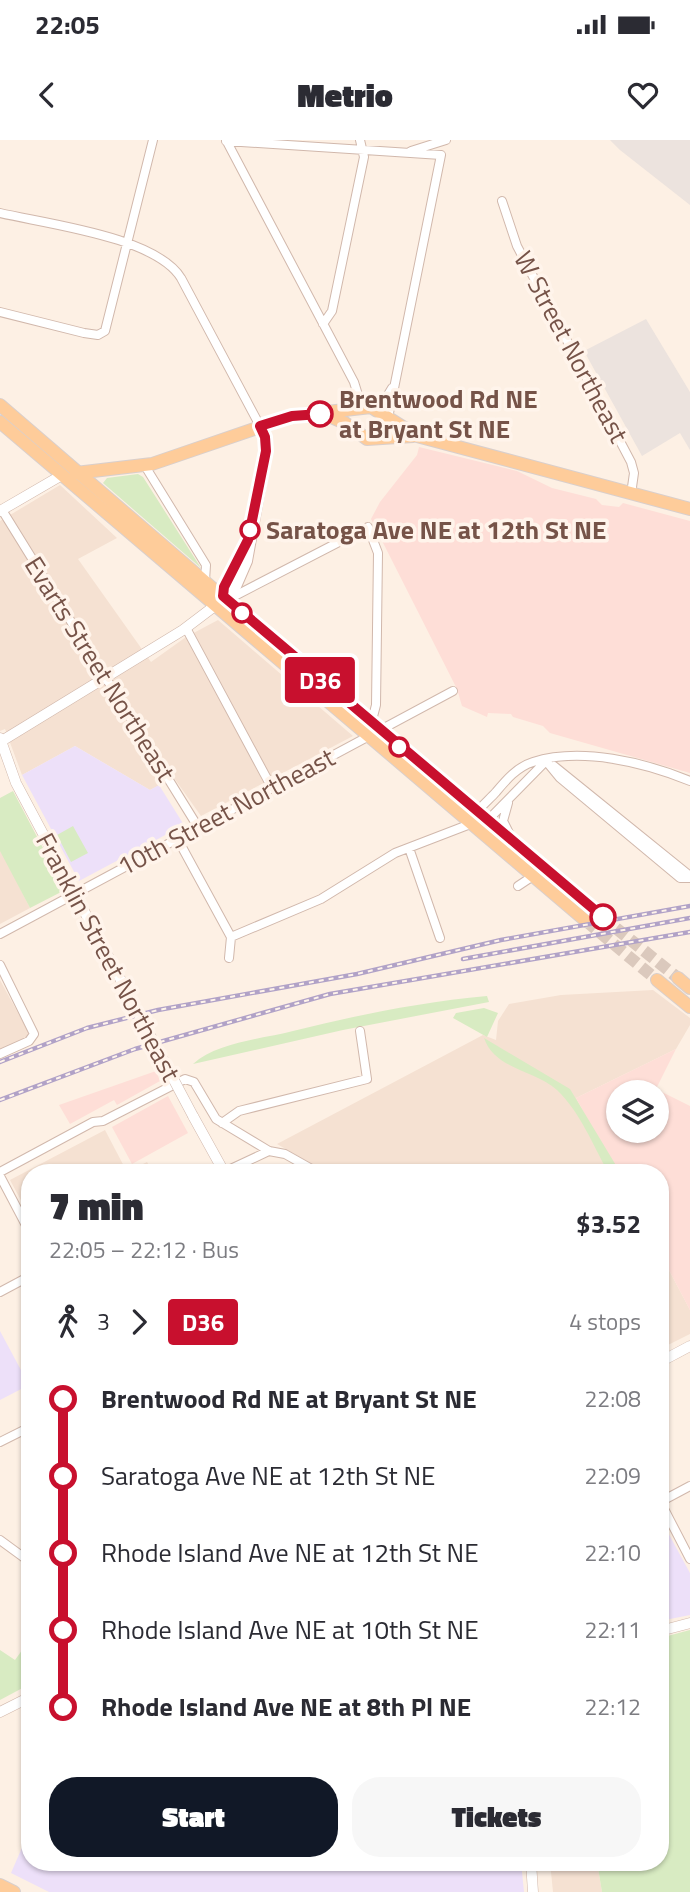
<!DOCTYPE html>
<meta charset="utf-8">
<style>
:root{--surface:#fff;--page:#f7f7f7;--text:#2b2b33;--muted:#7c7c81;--accent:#111827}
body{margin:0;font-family:"Titillium Web",sans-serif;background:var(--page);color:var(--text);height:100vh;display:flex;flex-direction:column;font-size:26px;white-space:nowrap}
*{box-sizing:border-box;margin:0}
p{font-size:23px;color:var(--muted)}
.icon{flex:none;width:38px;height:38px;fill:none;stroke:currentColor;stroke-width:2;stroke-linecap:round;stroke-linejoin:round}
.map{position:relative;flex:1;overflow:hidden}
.panel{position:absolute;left:21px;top:1024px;width:648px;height:707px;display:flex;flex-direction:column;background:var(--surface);border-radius:28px;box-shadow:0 2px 5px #0004}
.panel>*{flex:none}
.badge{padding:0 14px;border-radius:5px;font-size:24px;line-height:46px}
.fabs{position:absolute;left:606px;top:940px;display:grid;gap:14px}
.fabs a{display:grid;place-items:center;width:63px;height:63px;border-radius:50%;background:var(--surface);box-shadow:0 2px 5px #0004;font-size:35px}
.map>.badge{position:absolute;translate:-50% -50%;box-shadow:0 0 0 4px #fff}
.legs{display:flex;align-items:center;gap:10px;height:77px;padding:0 28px;font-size:23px}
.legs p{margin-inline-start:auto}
.summary{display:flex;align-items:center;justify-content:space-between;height:119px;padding:0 28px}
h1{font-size:38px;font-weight:800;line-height:52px}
.cta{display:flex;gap:14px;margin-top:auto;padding:14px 28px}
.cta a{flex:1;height:80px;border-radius:28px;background:var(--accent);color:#fff;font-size:28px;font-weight:800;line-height:80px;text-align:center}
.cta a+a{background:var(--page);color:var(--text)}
ul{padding:0 28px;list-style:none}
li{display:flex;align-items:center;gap:24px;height:77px;font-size:26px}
li i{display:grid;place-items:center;width:10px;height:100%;margin:0 9px;background:currentColor}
li i::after{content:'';width:18px;height:18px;margin:-9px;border:5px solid;border-radius:50%;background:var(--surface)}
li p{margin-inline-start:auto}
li:first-child i{background:linear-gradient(#0000 50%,currentColor 0)}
li:last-child i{background:linear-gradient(currentColor 50%,#0000 0)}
.status{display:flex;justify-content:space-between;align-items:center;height:49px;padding:0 35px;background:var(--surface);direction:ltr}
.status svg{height:19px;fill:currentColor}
header{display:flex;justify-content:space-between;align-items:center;height:91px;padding:0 28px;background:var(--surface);font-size:32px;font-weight:800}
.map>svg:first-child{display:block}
.residential{fill:#f5e1d2}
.commercial{fill:#feded7;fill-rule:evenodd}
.industrial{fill:#ece3de}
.education{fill:#ede0f9}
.green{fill:#d8ebc2}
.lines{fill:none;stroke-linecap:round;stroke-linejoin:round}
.primary-tunnel{stroke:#dbc9bd;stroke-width:12;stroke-dasharray:12 6;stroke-linecap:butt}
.minor-casing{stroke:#d1b8ac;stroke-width:10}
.tertiary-casing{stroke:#d1b8ac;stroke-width:11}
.secondary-casing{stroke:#d4b7aa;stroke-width:12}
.primary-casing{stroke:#d9cfcc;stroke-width:14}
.minor{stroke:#fff;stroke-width:8}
.tertiary{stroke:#fff;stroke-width:10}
.secondary{stroke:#fff;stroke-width:10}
.primary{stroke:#fecc9a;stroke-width:12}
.rail-casing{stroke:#b1a2c7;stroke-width:4.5}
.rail{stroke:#fff4eb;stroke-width:2;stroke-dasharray:5;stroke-linecap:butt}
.tertiary-bridge-casing{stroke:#d1b8ac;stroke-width:11;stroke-linecap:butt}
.tertiary-bridge{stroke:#fff;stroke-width:10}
.line-1-casing{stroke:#fff;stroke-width:16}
.line-1{stroke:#c8102e;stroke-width:10}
.stop-1-dot{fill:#fff;stroke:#c8102e;stroke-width:3.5}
.labels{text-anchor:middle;stroke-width:7;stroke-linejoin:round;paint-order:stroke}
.street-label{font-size:26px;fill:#765348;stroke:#fff4eb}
.stop-label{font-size:26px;font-weight:bold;fill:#765348;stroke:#fff4eb;text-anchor:start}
</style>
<div class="status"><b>22:05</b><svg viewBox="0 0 49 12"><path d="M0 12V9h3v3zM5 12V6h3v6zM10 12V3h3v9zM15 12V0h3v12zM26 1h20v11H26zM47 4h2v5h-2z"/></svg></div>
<header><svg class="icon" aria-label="back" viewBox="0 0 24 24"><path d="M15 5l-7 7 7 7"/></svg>Metrio<svg class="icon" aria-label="heart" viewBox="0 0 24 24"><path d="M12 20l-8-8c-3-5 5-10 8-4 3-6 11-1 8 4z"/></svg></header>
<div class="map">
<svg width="690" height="1752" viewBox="0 0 690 1752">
<rect width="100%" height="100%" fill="#fdf0e4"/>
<!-- residential -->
<path class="residential" d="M60 345 117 398 78 419 151 522 186 497 218 480 353 596 201 676 174 638 150 650 75 606 22 635 5 589 0 591V381Z
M0 708 30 768 0 784Z
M0 840 31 897 0 911Z
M653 850 690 878V885L676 909 576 958 616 1032H326L277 1004 483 895 496 900 498 881 509 864 561 855Z
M105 990 127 1032 147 1022 153 1032H30V1077L10 1040Z
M660 1113 690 1170V1194L660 1209Z
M550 1722H597L602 1752H553Z"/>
<!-- commercial -->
<path class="commercial" d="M419 307 517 331 552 348 596 359 602 365 619 367 623 363 690 381V633L550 593 543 586 513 577 511 574 488 573 487 577 462 566 457 549 371 379 380 362 417 315Z
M676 909 656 949 690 966V1170L660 1113V1032H616L576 958ZM618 952H656V990H618Z
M156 931 160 941 117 965 114 960 70 984 59 965Z
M168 956 188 993 132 1024 112 987Z"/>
<!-- industrial -->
<path class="industrial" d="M610 0H690V65L620 10Z
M646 179 690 252V310L680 293 642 316 584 211Z"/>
<!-- education -->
<path class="education" d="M75 606 150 650 159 645 184 685 79 741 22 635Z
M0 1191 29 1245 0 1260Z
M660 1378 690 1433V1475L665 1480 660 1469Z
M30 1689V1722H521L524 1752H49L11 1733Z"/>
<!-- green -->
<path class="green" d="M138 334 143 337 201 428 103 343 107 338Z
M13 651 65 750 30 768 0 711V658Z
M73 686 88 713 71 722 57 695Z
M487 856 489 862 343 890 193 924C217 902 262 899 293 891 357 875 421 862 487 856Z
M484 868 498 873 487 897 453 878 456 873Z
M484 898 570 949 620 1032H608C593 1005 580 972 557 950 534 929 495 930 484 898Z
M690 1490V1752H602L597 1722H660V1498Z
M30 1499V1544L0 1560V1510L15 1520Z"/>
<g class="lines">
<!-- primary-tunnel -->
<path class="primary-tunnel" d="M602 777 678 838
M586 781 657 840"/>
<defs>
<path id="minor" d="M226 0 354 242 362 268
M226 1 441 15
M411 11 446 0
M502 61 517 106 631 322 634 333 631 354
M0 73C47 84 156 97 181 138L260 286
M0 172 84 193 98 195 105 191 153 0
M323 184 332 171 364 17 360 0
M371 267 386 258 392 248
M388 278 441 15
M145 326 206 425 205 441
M2 370 198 687
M225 461 368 387 378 413 376 565 370 588
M186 488 272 648
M546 621 560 638 680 738H690
M554 626 690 736
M508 663 503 681 512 699
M475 676C479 667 489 660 496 652 506 640 517 627 533 622 581 607 644 622 690 641
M177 698 231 797 229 818
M409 708 440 798
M518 746 533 736
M0 794 453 551
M231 797 321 759 395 713 473 683 487 681 546 621
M0 825 34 894 29 901 0 914
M222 983 239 971 367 939 360 891
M0 1032 93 982 103 981 185 939 194 942 216 979 269 1011 285 1014 317 1032
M224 1032 269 1011
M0 1036 30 1093
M0 1152 30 1136
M0 1302 30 1287
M660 1361 690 1419
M660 1362 690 1346
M0 1400 30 1422"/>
<path id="tertiary" d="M0 371 62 335
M0 598 16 643 133 863
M0 602 183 490 216 465
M193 976 224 1032
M660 1222 690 1206
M660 1491 690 1483
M0 1572 30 1557
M531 1722 533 1752"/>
<path id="secondary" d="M223 456 234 451 247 421 266 315 265 297 260 286
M220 460 244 409"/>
<path id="primary" d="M0 265 370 584 602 777
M327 275 345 283 367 299 413 296
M0 282 586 781
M76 333 152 324 292 276 371 267 417 296 690 369
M678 838 690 848
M657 840 690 867
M0 1745 14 1752"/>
</defs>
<!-- minor casing -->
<use href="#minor" class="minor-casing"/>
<!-- tertiary casing -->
<use href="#tertiary" class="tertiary-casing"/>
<!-- secondary casing -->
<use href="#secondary" class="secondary-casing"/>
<!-- primary casing -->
<use href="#primary" class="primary-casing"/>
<!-- minor -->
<use href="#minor" class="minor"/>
<!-- tertiary -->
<use href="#tertiary" class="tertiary"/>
<!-- secondary -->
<use href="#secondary" class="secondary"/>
<!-- primary -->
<use href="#primary" class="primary"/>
<defs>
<path id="rail" d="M463 819 690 778
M0 922 87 888 158 870 357 834 501 800 690 766
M0 960 135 909 330 854 690 792"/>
</defs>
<!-- rail casing -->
<use href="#rail" class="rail-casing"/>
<!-- rail -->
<use href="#rail" class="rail"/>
<defs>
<path id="tertiary-bridge" d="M133 863 193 976"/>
</defs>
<!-- tertiary-bridge casing -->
<use href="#tertiary-bridge" class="tertiary-bridge-casing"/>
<!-- tertiary-bridge -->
<use href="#tertiary-bridge" class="tertiary-bridge"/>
</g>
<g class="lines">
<defs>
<path id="line-1" d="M320 274 292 276 260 286 265 297 266 311 248 400 224 447 223 456 603 777"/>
</defs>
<!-- line-1 casing -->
<use href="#line-1" class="line-1-casing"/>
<!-- line-1 -->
<use href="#line-1" class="line-1"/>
</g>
<!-- markers -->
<g class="stop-1-dot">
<circle cx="320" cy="274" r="12"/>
<circle cx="250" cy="390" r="9"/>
<circle cx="242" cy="473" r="9"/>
<circle cx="399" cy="607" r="9"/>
<circle cx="603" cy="777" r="12"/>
</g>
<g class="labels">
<!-- street labels -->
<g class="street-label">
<text transform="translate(571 207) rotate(62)" y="9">W Street Northeast</text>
<text transform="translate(100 529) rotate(58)" y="9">Evarts Street Northeast</text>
<text transform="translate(226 672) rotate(-28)" y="9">10th Street Northeast</text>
<text transform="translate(108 817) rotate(62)" y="9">Franklin Street Northeast</text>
</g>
<!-- stop labels -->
<g class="stop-label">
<text x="339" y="268">Brentwood Rd NE<tspan x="339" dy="30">at Bryant St NE</tspan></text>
<text x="266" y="399">Saratoga Ave NE at 12th St NE</text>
</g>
</g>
</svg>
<div class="fabs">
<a><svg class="icon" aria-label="layers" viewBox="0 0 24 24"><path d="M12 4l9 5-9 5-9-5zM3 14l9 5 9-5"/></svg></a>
</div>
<b class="badge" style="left:320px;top:540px;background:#c8102e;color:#fff">D36</b>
<section class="panel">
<div class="summary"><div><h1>7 min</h1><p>22:05 – 22:12 · Bus</p></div><b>$3.52</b></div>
<div class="legs"><svg class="icon" aria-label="walk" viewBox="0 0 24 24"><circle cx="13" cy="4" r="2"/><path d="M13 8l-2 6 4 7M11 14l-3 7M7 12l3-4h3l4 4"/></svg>3<svg class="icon" aria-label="forward" viewBox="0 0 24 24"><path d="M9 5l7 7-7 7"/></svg><b class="badge" style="background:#c8102e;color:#fff">D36</b><p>4 stops</p></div>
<ul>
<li><i style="color:#c8102e"></i><b>Brentwood Rd NE at Bryant St NE</b><p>22:08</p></li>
<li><i style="color:#c8102e"></i><span>Saratoga Ave NE at 12th St NE</span><p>22:09</p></li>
<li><i style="color:#c8102e"></i><span>Rhode Island Ave NE at 12th St NE</span><p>22:10</p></li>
<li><i style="color:#c8102e"></i><span>Rhode Island Ave NE at 10th St NE</span><p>22:11</p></li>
<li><i style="color:#c8102e"></i><b>Rhode Island Ave NE at 8th Pl NE</b><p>22:12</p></li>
</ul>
<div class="cta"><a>Start</a><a>Tickets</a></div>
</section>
</div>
